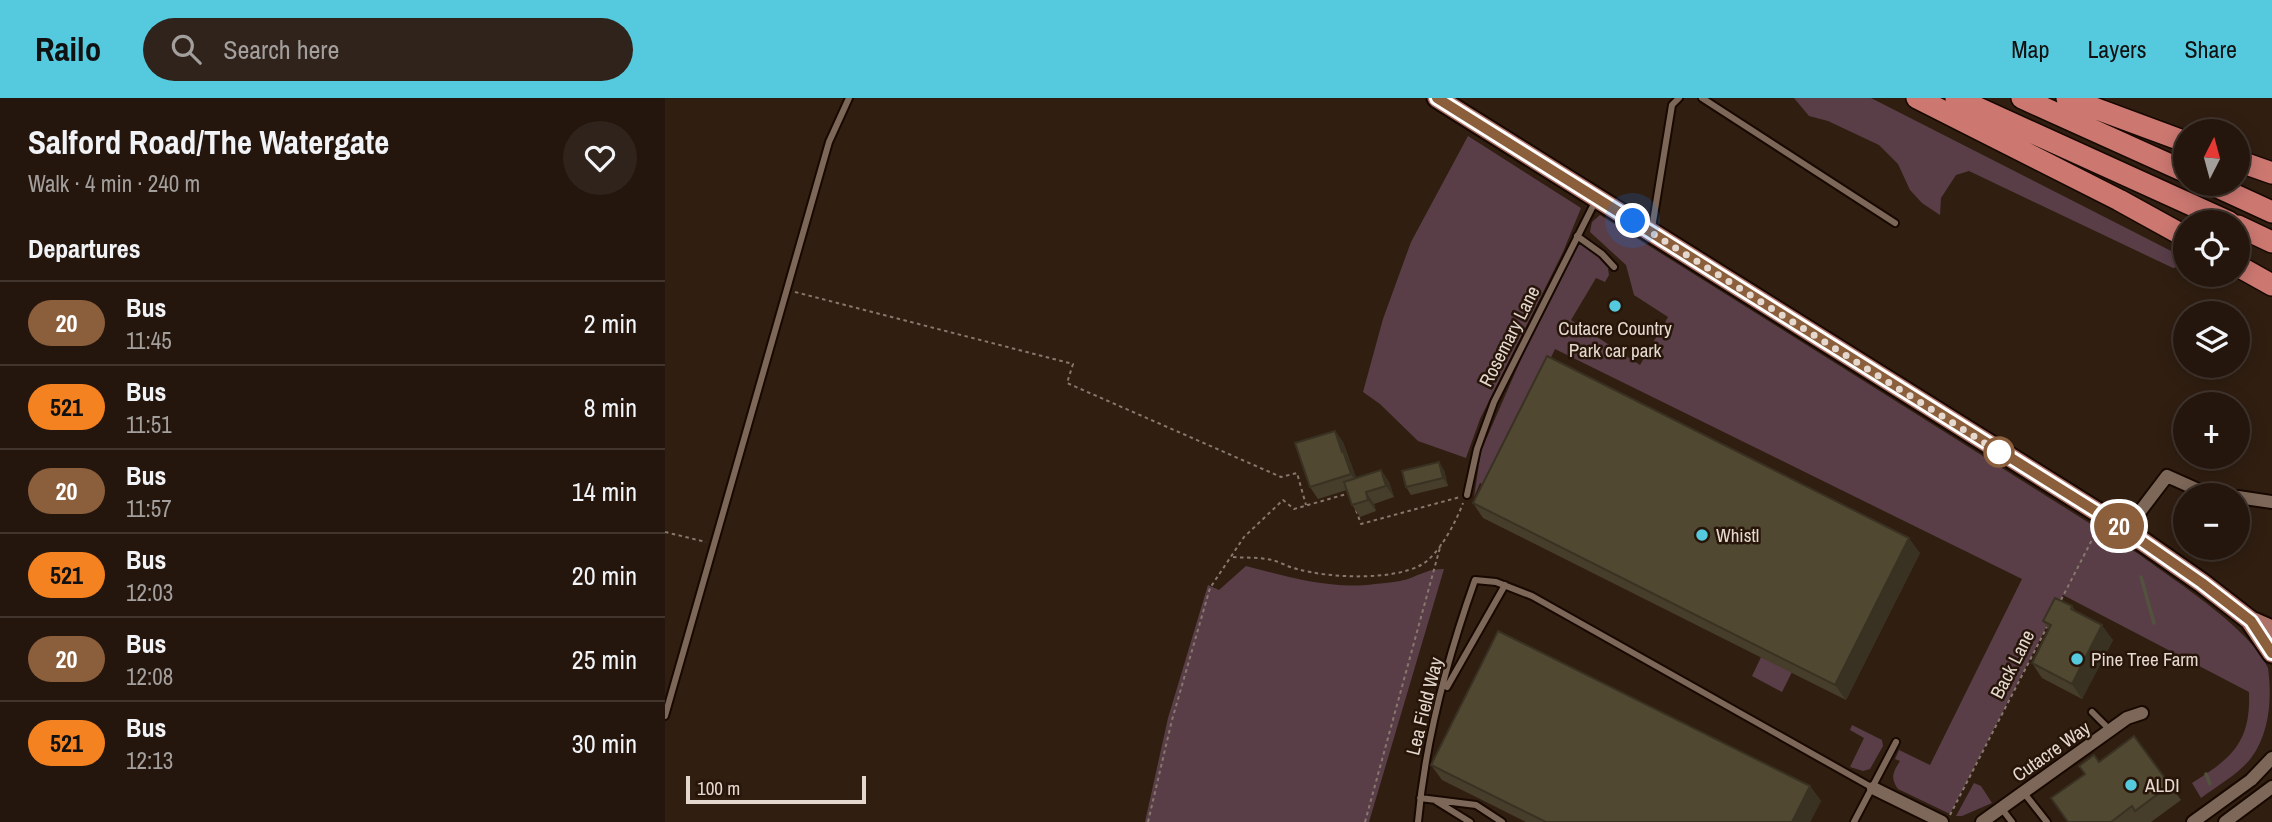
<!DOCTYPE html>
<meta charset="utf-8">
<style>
:root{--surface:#24160d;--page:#30231b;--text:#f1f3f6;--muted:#a39f9d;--line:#41352e;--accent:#55cadf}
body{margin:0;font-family:"Archivo Narrow",sans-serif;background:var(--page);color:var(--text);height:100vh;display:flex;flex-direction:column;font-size:26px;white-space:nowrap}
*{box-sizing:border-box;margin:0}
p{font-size:23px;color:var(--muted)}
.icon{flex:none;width:38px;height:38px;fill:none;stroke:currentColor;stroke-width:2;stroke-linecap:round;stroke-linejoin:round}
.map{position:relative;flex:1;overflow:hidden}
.sheet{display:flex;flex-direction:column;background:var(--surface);width:665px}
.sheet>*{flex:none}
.badge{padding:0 14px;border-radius:23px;font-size:24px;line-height:46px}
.needle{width:46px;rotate:6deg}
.fabs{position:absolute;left:1508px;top:21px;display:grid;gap:14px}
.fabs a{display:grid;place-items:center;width:77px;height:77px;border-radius:50%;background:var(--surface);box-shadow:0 4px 18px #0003,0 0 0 2px var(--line);font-size:35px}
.scale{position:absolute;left:21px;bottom:18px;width:180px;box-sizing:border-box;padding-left:7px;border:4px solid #e4d8cf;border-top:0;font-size:19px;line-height:24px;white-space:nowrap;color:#e4d8cf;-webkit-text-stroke:5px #261508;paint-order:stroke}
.you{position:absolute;width:35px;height:35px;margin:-18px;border:5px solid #fff;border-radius:50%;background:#1a73e8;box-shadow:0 0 0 10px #1a73e833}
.map>.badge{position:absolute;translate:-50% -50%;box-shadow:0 0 0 4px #fff}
h2{padding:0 28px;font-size:26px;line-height:63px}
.round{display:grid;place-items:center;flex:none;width:74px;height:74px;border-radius:37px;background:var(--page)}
.summary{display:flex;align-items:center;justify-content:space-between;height:119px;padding:0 28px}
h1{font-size:33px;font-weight:800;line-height:52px}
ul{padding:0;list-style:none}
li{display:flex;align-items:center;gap:21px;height:84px;padding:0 28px;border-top:2px solid var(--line)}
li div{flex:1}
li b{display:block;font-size:26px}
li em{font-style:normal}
li .badge{min-width:77px;font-weight:700;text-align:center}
header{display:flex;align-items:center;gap:42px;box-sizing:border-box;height:98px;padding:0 35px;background:var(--accent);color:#111}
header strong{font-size:33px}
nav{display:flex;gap:38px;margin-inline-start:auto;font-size:24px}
.search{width:490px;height:63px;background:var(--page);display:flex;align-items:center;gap:18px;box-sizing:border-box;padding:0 24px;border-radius:38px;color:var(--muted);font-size:26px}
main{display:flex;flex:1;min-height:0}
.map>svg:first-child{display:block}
.green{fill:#593e48}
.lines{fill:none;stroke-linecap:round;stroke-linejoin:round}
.stream{stroke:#52523e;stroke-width:3.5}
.service-casing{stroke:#170800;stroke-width:10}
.minor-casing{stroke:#170800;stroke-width:16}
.primary-casing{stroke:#170800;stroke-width:23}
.motorway-casing{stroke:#170800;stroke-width:24}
.path{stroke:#87786d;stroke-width:2;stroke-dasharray:3.5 3.5;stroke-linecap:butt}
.service{stroke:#7d6758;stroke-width:6}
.minor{stroke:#7d6758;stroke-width:12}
.primary{stroke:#ac7167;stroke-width:19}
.motorway{stroke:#cc7871;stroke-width:21}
.wall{fill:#463e2b}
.shaded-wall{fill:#393223}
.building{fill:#514832;stroke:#393223;stroke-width:2}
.line-casing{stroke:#fff;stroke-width:16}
.line{stroke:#8b5e3c;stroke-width:10}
.walk{stroke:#e4d8cf;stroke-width:7;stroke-dasharray:0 12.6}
.poi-dot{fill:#55cadf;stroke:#261508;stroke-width:2.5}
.stop-dot{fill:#fff;stroke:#8b5e3c;stroke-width:3.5}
.labels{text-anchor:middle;stroke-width:5;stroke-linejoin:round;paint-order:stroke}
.poi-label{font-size:19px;fill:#e4d8cf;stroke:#261508;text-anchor:start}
.street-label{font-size:19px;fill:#e4d8cf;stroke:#261508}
</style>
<header>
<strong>Railo</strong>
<div class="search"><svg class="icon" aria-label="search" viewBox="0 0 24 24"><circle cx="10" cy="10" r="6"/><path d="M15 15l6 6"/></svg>Search here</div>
<nav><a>Map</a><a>Layers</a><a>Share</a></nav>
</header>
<main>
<section class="sheet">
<div class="summary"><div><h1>Salford Road/The Watergate</h1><p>Walk · 4 min · 240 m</p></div><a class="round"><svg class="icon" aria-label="heart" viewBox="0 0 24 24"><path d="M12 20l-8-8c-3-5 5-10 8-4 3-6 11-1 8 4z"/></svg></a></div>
<h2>Departures</h2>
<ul>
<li><span class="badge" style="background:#8b5e3c;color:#fff">20</span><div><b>Bus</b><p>11:45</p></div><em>2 min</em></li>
<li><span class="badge" style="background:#f58220;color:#111">521</span><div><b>Bus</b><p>11:51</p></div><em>8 min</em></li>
<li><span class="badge" style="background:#8b5e3c;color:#fff">20</span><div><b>Bus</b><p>11:57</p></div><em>14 min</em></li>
<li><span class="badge" style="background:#f58220;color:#111">521</span><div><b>Bus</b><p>12:03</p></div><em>20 min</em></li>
<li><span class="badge" style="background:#8b5e3c;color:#fff">20</span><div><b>Bus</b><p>12:08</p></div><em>25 min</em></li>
<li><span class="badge" style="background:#f58220;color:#111">521</span><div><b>Bus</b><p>12:13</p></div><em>30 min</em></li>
</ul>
</section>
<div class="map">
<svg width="1607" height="724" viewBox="0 0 1607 724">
<rect width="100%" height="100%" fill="#301e11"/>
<!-- green -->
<path class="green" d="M1129 0H1206L1518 159 1516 168 1508 170 1304 73 1291 77 1276 100 1275 117 1257 105 1245 92 1233 66 1214 47 1163 23 1144 18Z
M803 38 916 110 898 154 815 321 801 360 753 343 715 306 698 294 718 221 746 144Z
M935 117 1475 457C1510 483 1586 531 1603 570 1607 599 1605 635 1586 660 1576 674 1551 689 1536 700L1527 685C1567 660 1586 644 1584 594L1398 497 1285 716 1233 691C1225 680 1228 674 1235 663L1230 661 1234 652 1265 667 1357 481 890 251 824 390 815 385 809 399 816 353 870 229 910 148 919 146 947 170 943 171 944 177 940 184 931 180 906 222 975 267 1003 219 969 197 961 167 925 134 927 124Z
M581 468C623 479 666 492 710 486 721 485 733 484 743 481 756 476 764 471 779 471L704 724H480L503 620 543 487 554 492Z
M1097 557 1128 572 1117 594 1087 578Z
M1187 627 1217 642 1218 648 1205 671 1198 673 1185 669 1199 640 1185 632Z
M1309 685 1316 688 1327 705 1297 718H1291Z"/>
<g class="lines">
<!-- stream -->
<path class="stream" d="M1476 479 1489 525
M1541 676 1545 686"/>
<defs>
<path id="service" d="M1037 0 1230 125
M987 130 1007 7 1014 0
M912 138 937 156 949 169
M802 397 812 351 829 304 931 102
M782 589 840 487
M1427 614 1445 632
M0 618 164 44 184 0
M1359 695 1382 724
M755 700 811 707 837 724
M771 703 805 724
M1337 711 1347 724
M753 724C760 644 783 558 810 482L831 484 867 498 1208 690
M1189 724 1231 644"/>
<path id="minor" d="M1573 399 1607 404
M1461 432 1502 378 1540 395 1558 397
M1208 690 1277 724
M1317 724 1462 620 1477 615
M1528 724 1586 682 1607 660
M1560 724 1607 689"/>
<path id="primary" d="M772 0 1461 432 1537 485 1586 523 1607 532
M1586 524 1607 555"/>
<path id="motorway" d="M1252 0 1454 102 1521 139
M1291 0 1564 124
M1357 0 1521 74
M1402 0 1521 44
M1573 63 1607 75
M1546 86 1607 114
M1573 128 1607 144
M1573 168 1607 187"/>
</defs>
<!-- service casing -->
<use href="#service" class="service-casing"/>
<!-- minor casing -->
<use href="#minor" class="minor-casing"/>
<!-- primary casing -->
<use href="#primary" class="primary-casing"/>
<!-- motorway casing -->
<use href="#motorway" class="motorway-casing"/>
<!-- path -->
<path class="path" d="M130 194 408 266 402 285 616 379 632 375 641 407
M691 412 696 426 795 399
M0 434 41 444
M568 459C581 460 594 459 607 462 615 464 623 469 632 471 664 480 726 483 756 467 774 457 791 424 798 405
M1396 502 1432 432
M1285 717 1382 529
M483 724 507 622 545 490 579 439 618 402 629 411 685 395
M700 724 776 446"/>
<!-- service -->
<use href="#service" class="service"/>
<!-- minor -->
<use href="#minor" class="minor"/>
<!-- primary -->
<use href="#primary" class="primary"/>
<!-- motorway -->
<use href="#motorway" class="motorway"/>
</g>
<!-- wall -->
<path class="wall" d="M670 333 678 344 691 380 716 372 724 384 729 399 709 406 711 413 695 419 687 407 682 392 653 401 645 389Z
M779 372 783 388 746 397 741 389Z
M808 405 1255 455 1181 602 818 420Z
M1407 508 1410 513 1448 542 1417 601 1377 580 1367 565 1384 532 1378 523Z
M1434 664 1505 687 1516 702 1486 724H1403L1420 676Z
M766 667 1145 688 1156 703 1145 724H861L777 682Z"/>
<!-- shaded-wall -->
<path class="shaded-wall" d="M670 333 678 344 683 360 686 365 694 388 686 376Z
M774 364 779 372 783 388 778 380Z
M716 372 724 384 729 399 721 388Z
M701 394 709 406 711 413 703 402Z
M1244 440 1255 455 1181 602 1170 587Z
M1437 527 1448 542 1417 601 1407 586Z
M1145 688 1156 703 1145 724H1127Z"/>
<!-- building -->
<path class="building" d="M882 258 1244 440 1170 587 808 405Z
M670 333 677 354 678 353 686 376 645 389 630 345Z
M774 364 778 380 741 389 737 373Z
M716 372 721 388 701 394 703 402 687 407 679 384Z
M1390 500 1407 508 1406 511 1437 527 1407 586 1367 565 1386 527 1378 523Z
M833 533 1145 688 1127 724H881L766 667Z
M1469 638 1505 687 1470 713 1467 708 1446 724H1403L1386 700 1420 676 1414 668 1429 657 1434 664Z"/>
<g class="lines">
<defs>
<path id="line" d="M772 0 1461 432 1537 485 1586 523 1607 555"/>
</defs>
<!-- line casing -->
<use href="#line" class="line-casing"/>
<!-- line -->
<use href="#line" class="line"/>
<!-- walk -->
<path class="walk" d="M968 123 1334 354"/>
</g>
<!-- markers -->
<g class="poi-dot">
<circle cx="950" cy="208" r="7"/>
<circle cx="1037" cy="437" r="7"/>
<circle cx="1412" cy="561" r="7"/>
<circle cx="1466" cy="687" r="7"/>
</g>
<circle class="stop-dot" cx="1334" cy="354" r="14"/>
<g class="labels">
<!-- poi labels -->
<g class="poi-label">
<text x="950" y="237" text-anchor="middle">Cutacre Country<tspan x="950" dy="22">Park car park</tspan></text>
<text x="1051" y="444">Whistl</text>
<text x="1426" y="568">Pine Tree Farm</text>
<text x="1480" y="694">ALDI</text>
</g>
<!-- street labels -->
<g class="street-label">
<text transform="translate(844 238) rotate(-63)" y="7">Rosemary Lane</text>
<text transform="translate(1347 566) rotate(-63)" y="7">Back Lane</text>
<text transform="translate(759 608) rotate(-76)" y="7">Lea Field Way</text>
<text transform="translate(1386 653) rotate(-35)" y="7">Cutacre Way</text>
</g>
</g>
</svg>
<div class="fabs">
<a><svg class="needle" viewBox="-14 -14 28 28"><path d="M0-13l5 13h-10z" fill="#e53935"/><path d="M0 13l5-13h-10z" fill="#a39f9d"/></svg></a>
<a><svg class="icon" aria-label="locate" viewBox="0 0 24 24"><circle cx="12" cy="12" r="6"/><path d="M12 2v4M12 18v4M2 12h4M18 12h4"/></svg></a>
<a><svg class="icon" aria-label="layers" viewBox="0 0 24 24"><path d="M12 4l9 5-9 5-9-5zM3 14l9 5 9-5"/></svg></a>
<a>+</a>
<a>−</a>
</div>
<div class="scale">100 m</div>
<div class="you" style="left:968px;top:123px"></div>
<b class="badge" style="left:1454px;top:428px;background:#8b5e3c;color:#fff">20</b>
</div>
</main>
